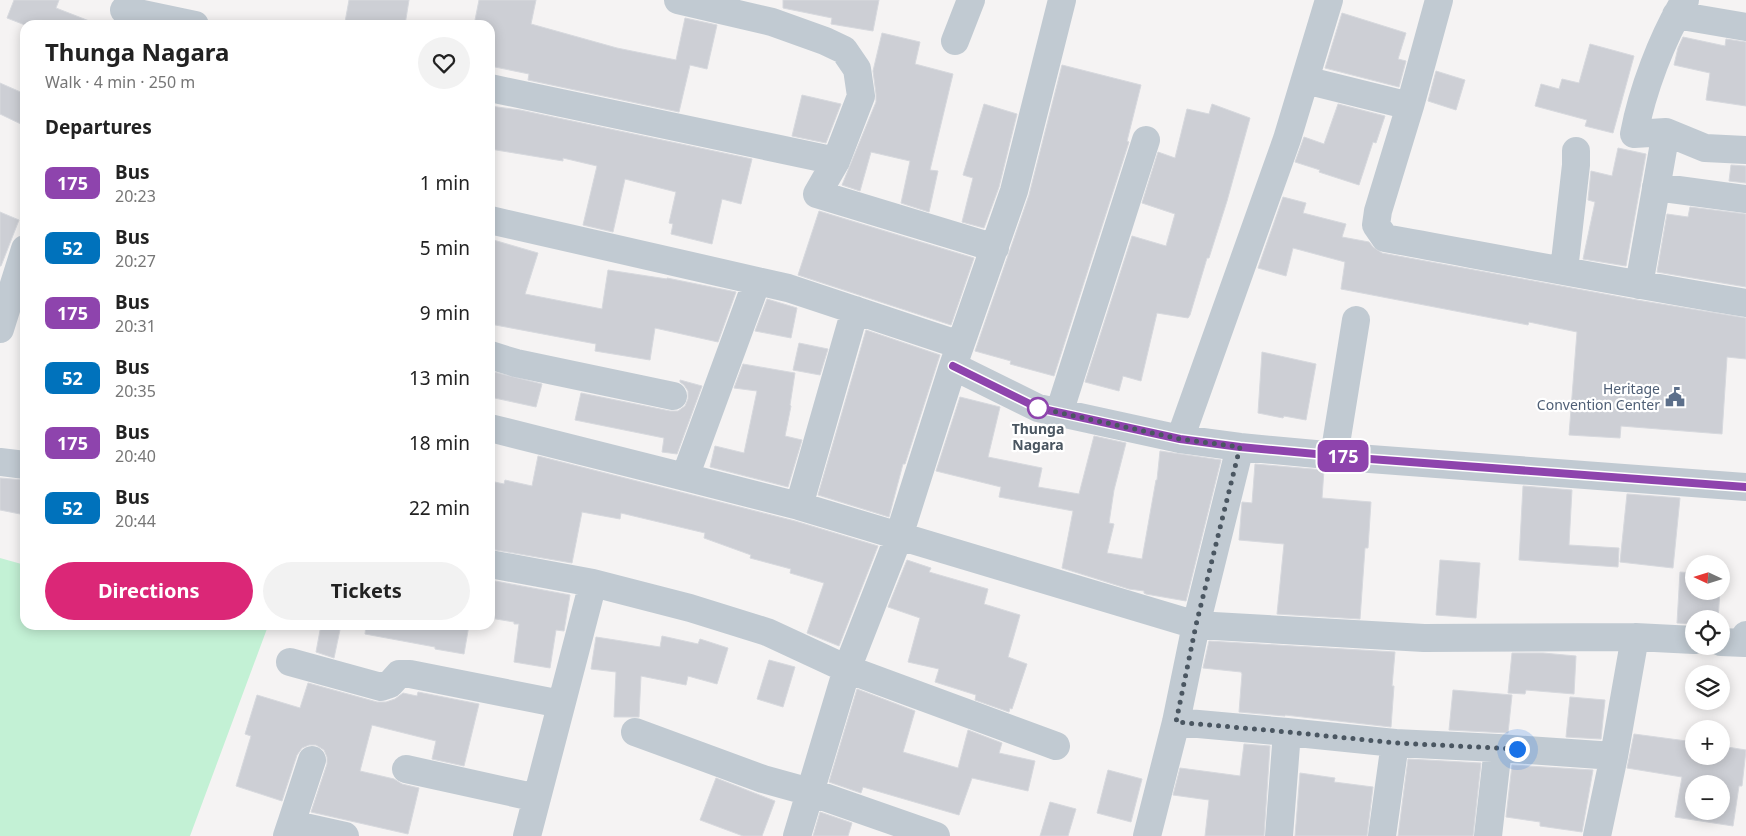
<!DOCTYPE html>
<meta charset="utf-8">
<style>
:root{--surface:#fff;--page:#f2f2f2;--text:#222;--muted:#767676;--accent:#db2777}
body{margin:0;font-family:"Noto Sans",sans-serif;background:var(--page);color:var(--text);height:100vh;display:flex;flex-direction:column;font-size:19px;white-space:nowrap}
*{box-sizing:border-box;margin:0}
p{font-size:16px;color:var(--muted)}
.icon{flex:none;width:28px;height:28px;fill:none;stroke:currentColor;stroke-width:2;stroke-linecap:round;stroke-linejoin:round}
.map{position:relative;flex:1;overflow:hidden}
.drawer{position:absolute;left:20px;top:20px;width:475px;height:610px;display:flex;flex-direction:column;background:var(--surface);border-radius:15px;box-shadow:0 2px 12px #0003}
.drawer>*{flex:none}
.badge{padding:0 10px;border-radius:8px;font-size:18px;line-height:32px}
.needle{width:32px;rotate:274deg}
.tools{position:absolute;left:1685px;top:555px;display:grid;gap:10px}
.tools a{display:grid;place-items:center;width:45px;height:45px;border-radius:50%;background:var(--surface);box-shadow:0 2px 12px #0003;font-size:25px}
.you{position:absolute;width:25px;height:25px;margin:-12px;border:4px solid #fff;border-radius:50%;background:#1a73e8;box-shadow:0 0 0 8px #1a73e833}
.map>.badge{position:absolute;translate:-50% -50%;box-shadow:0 0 0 2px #fff}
h2{padding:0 25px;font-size:19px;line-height:45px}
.round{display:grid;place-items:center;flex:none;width:52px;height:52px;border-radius:26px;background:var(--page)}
.summary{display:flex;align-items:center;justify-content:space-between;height:85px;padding:0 25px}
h1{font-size:24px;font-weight:700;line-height:38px}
.action{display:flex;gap:10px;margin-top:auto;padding:10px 25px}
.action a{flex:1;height:58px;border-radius:30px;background:var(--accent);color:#fff;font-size:20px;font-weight:700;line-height:58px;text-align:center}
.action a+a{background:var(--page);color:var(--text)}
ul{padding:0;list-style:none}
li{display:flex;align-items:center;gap:15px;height:65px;padding:0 25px}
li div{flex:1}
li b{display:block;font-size:19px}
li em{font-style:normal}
li .badge{min-width:55px;font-weight:700;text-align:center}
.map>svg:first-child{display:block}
.green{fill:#c3f1d5}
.building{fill:#cdcfd5;stroke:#d7d9de;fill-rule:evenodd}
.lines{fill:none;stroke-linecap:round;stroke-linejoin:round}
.minor{stroke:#c1cad2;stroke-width:28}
.line-casing{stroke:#fff;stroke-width:11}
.line{stroke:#8e44ad;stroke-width:8}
.walk{stroke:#4a5661;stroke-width:5;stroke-dasharray:0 9}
.stop-dot{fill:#fff;stroke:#8e44ad;stroke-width:2.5}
.labels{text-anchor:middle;stroke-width:4.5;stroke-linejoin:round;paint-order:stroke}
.service-label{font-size:14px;fill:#4e5e75;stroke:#fff;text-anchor:end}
.stop-label{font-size:14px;font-weight:bold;fill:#4a5661;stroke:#fff}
</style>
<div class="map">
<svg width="1746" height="836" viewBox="0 0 1746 836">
<rect width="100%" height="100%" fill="#f5f3f3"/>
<!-- green -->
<path class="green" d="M0 558 25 565V625L268 626 190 836H0Z"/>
<!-- building -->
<path class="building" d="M14 0H59L56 8 97 24 96 25H25L7 18Z
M349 0H409L405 25H358L345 22Z
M479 0H536L531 24 617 48 676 60 685 18 717 25 707 69 690 65 679 112 528 80 529 74 490 66V25H474Z
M783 0H879L873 31 831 24 832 18 783 8Z
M1342 13 1406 33 1398 59 1406 61 1399 87 1325 68Z
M882 33 920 42 915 64 953 74 930 170 938 171 929 212 901 203 910 161 871 152 860 191 842 185 876 102V94L873 71Z
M1683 37 1725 46 1726 39 1746 42V106L1706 100 1710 73 1674 65 1678 48Z
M1590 44 1634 56 1613 133 1585 126 1587 120 1535 106 1541 84 1559 89 1562 79 1579 83Z
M1062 65 1141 85 1127 141 1129 142 1054 376 1010 364 1011 361 975 351 1029 195Z
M1436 71 1465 80 1456 110 1428 101Z
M0 83 25 94V126L0 114Z
M802 95 841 104 826 143 792 136Z
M984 104 1017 114 999 187 984 228 962 222 973 178 963 175Z
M1212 104 1250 118 1227 201 1209 258H1207L1190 315 1188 318 1157 313 1141 381 1123 376 1119 391 1085 382 1132 236 1166 246 1175 214 1142 203 1158 152 1175 158 1187 109 1209 114Z
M1338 104 1385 116 1376 143 1373 142 1359 185 1319 172 1320 170 1295 162 1304 137 1324 144Z
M490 106 520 110 752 159 741 204 722 199 712 244 671 234 673 224 669 223 676 192 625 179 613 232 583 225 597 166 563 158V161L490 149Z
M1618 148 1646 154 1626 266 1583 259 1595 202 1588 200 1591 171 1612 176Z
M1731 165 1746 166V183L1729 181Z
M1283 197 1306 203 1303 213 1346 224 1342 237 1369 242 1373 247 1382 253 1637 300 1746 318V359L1727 357 1722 434 1621 426 1620 438 1569 435 1577 332 1529 322 1528 325 1341 289 1345 262 1293 248 1286 276 1258 268Z
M1690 207 1746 214V287L1657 272 1667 214 1688 217Z
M819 211 974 258 951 325 798 275Z
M0 212 19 220 1 266H0Z
M490 239 538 253 525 294 602 309 608 270 667 279V278L736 292 718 342 655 328 650 360 595 351 596 344 490 324Z
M767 299 797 308 791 338 755 331Z
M866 330 940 355 905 464H903L889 517 818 495Z
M799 343 828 349 820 375 793 370Z
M1262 352 1316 364 1306 420 1284 416 1283 418 1258 413Z
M743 364 795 373 790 405 791 406 785 436 802 440 788 487 710 467 715 446 744 453 757 391 734 388Z
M490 371 542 384 536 407 490 397Z
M680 380 702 386 677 454 662 452 664 438 575 420 581 393 670 411H678L685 406 688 399V391L684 385 680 382Z
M960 397 1000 407 988 457 1042 468 1038 487 1079 494 1094 436 1126 443 1114 490 1109 523 1114 524 1107 553 1142 559 1156 480H1157L1160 451 1221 460 1186 601 1146 594 1144 593V591L1129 589 1062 568 1073 511 999 497 1001 487 936 471Z
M538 456 795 521 878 546 839 646 807 633 824 583 790 573 791 569 750 558 751 555 704 538 705 533 621 513 620 519 582 512 572 563 490 549V481L504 484 505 480 532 486Z
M1255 464 1324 470 1322 498 1371 502 1368 548H1365L1360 619 1277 614 1284 544 1239 540 1242 502 1252 503Z
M0 478 25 480V515L0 510Z
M1523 486 1572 490 1569 545 1619 548 1618 567 1519 560Z
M1627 494 1680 498 1673 568 1620 562Z
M907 560 931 568 929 572 988 589 984 604 1020 615 1008 657 1027 664 1012 709 1010 708 1009 712 975 700 976 695 935 682 939 669 908 662 920 618 888 607Z
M1440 560 1480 563 1476 618 1436 615Z
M1680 572 1694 573V591H1720L1718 619H1694V624L1677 623Z
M490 580 570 595 564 631 556 630 550 668 514 662 519 624H514V622L490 618Z
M321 625H341L334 658 316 652Z
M366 625H469L464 654 435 649V647L365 634Z
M662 636 698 644 700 639 728 648 717 684 688 676 686 685 641 676 639 717H614L616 672 591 669 596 637 660 647Z
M1209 641 1395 652 1392 686H1394L1391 727 1285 715V716L1239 712 1242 674 1241 672 1203 668Z
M1512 653H1543L1576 656 1574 694 1526 690 1525 694 1508 693Z
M769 660 795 667 783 707 757 699Z
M308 683 377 702H386L395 699 403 693 417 696 418 692 479 704 464 766 432 759 436 741 372 725 360 771 394 779 402 784 419 788 408 834 311 812 327 764V757L324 750 316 745H309L302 748 297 755 282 801 236 786 251 736 245 734 257 695 300 708Z
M857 689 915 711 903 752 958 768 968 730 1002 743 999 753 1035 761 1028 791 972 778 959 815 863 787 861 793 829 782Z
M1453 690 1512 695 1508 733 1449 730Z
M1570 697 1605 700 1601 739 1566 737Z
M1634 734 1694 742V756H1721V746L1746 750 1742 786H1739L1733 826 1675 817 1682 777 1627 768ZM1694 784H1721V811H1694Z
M1244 744 1270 746 1264 836H1205L1209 800 1173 795 1180 768 1240 776Z
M1408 759 1481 763 1473 836H1398Z
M1512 765 1593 770 1582 832 1540 826V822L1506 817Z
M1108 770 1142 779 1131 822 1097 813Z
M1300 773 1335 778 1334 782 1373 787 1367 836H1295Z
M716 778 775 801 762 836H743L700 820Z
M1050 802 1076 809 1068 836H1040Z
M820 812 852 823 848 836H813Z"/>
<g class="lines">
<!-- minor -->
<path class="minor" d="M678 0 772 22 825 41 844 50 857 69 861 96 836 161 817 194 995 248
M1685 0C1662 38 1642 91 1634 134L1666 132 1705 148 1746 150
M124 10 195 25
M1676 15 1746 27
M955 41 971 0
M1305 80 1410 106 1378 211 1376 225 1385 238C1505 260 1625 283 1746 303
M490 88 836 161
M1410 106 1439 0
M1656 187 1746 199
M490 220 788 288 960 345
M1564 270 1576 165V151
M757 281 685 477 799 506 1196 625 1424 638 1635 637
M1639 285 1666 132
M0 329 25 249
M490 355 516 363 673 396
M953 366 1038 408 1180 439 1240 447 1370 459 1746 487
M1059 413 1146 140
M490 428 685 477
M1180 439 1287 139 1329 0
M1334 456 1356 320
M0 462 25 465
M799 506 855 310
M490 564 593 583 690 608 767 632 847 669 1056 746
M1721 642 1745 643 1746 635
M290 662 381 687 390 684 399 674H410L561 704
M1176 722 1287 732 1395 743 1382 836
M635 732 763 779 810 792 936 836
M1395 743 1498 748
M406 769 537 798
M291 824 312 760
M287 836 291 824 345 836
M527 836 593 583
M797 836 847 669 899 536 953 366 1014 191 1062 0
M1147 836 1176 722 1196 625 1240 447
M1279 836 1287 732
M1488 836 1498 748 1614 756
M1597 836 1614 756 1635 637 1694 640"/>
</g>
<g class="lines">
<defs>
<path id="line" d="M953 366 1038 408 1180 439 1240 447 1370 459 1746 487"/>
</defs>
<!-- line casing -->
<use href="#line" class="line-casing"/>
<!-- line -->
<use href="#line" class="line"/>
<!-- walk -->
<path class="walk" d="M1038 408 1180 439 1240 447 1196 625 1176 722 1288 732 1396 743 1517 749"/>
</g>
<!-- icons -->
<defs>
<symbol id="civic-bare" viewBox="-9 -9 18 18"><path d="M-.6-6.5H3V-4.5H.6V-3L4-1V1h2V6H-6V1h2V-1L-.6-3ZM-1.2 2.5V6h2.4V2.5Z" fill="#5c6f8a" stroke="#fff" stroke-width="2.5" paint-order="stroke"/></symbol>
</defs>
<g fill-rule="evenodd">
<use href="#civic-bare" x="1661" y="383" width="28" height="28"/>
</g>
<!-- markers -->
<circle class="stop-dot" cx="1038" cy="408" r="10"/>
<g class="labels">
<!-- service labels -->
<g class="service-label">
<text x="1660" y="394">Heritage<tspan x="1660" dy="16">Convention Center</tspan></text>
</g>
<!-- stop labels -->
<g class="stop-label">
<text x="1038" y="434">Thunga<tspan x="1038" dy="16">Nagara</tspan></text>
</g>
</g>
</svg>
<div class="tools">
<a><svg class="needle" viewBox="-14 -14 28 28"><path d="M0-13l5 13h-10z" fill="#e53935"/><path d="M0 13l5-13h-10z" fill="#767676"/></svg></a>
<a><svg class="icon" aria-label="locate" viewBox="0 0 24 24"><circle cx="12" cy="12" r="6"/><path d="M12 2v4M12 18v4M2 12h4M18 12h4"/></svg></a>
<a><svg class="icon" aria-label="layers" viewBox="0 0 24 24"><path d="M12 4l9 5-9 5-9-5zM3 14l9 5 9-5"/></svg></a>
<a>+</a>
<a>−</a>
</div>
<div class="you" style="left:1517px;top:749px"></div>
<b class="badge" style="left:1343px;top:456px;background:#8e44ad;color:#fff">175</b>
<section class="drawer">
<div class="summary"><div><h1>Thunga Nagara</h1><p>Walk · 4 min · 250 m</p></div><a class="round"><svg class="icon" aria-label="heart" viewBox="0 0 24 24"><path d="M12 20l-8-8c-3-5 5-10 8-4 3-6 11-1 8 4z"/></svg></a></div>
<h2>Departures</h2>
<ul>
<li><span class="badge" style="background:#8e44ad;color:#fff">175</span><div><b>Bus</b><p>20:23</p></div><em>1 min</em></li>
<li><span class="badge" style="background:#0072bc;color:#fff">52</span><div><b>Bus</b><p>20:27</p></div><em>5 min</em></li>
<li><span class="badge" style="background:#8e44ad;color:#fff">175</span><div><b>Bus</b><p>20:31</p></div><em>9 min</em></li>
<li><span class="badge" style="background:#0072bc;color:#fff">52</span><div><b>Bus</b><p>20:35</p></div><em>13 min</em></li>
<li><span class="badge" style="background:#8e44ad;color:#fff">175</span><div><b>Bus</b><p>20:40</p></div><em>18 min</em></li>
<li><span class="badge" style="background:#0072bc;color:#fff">52</span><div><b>Bus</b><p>20:44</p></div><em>22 min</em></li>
</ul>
<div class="action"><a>Directions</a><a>Tickets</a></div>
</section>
</div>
